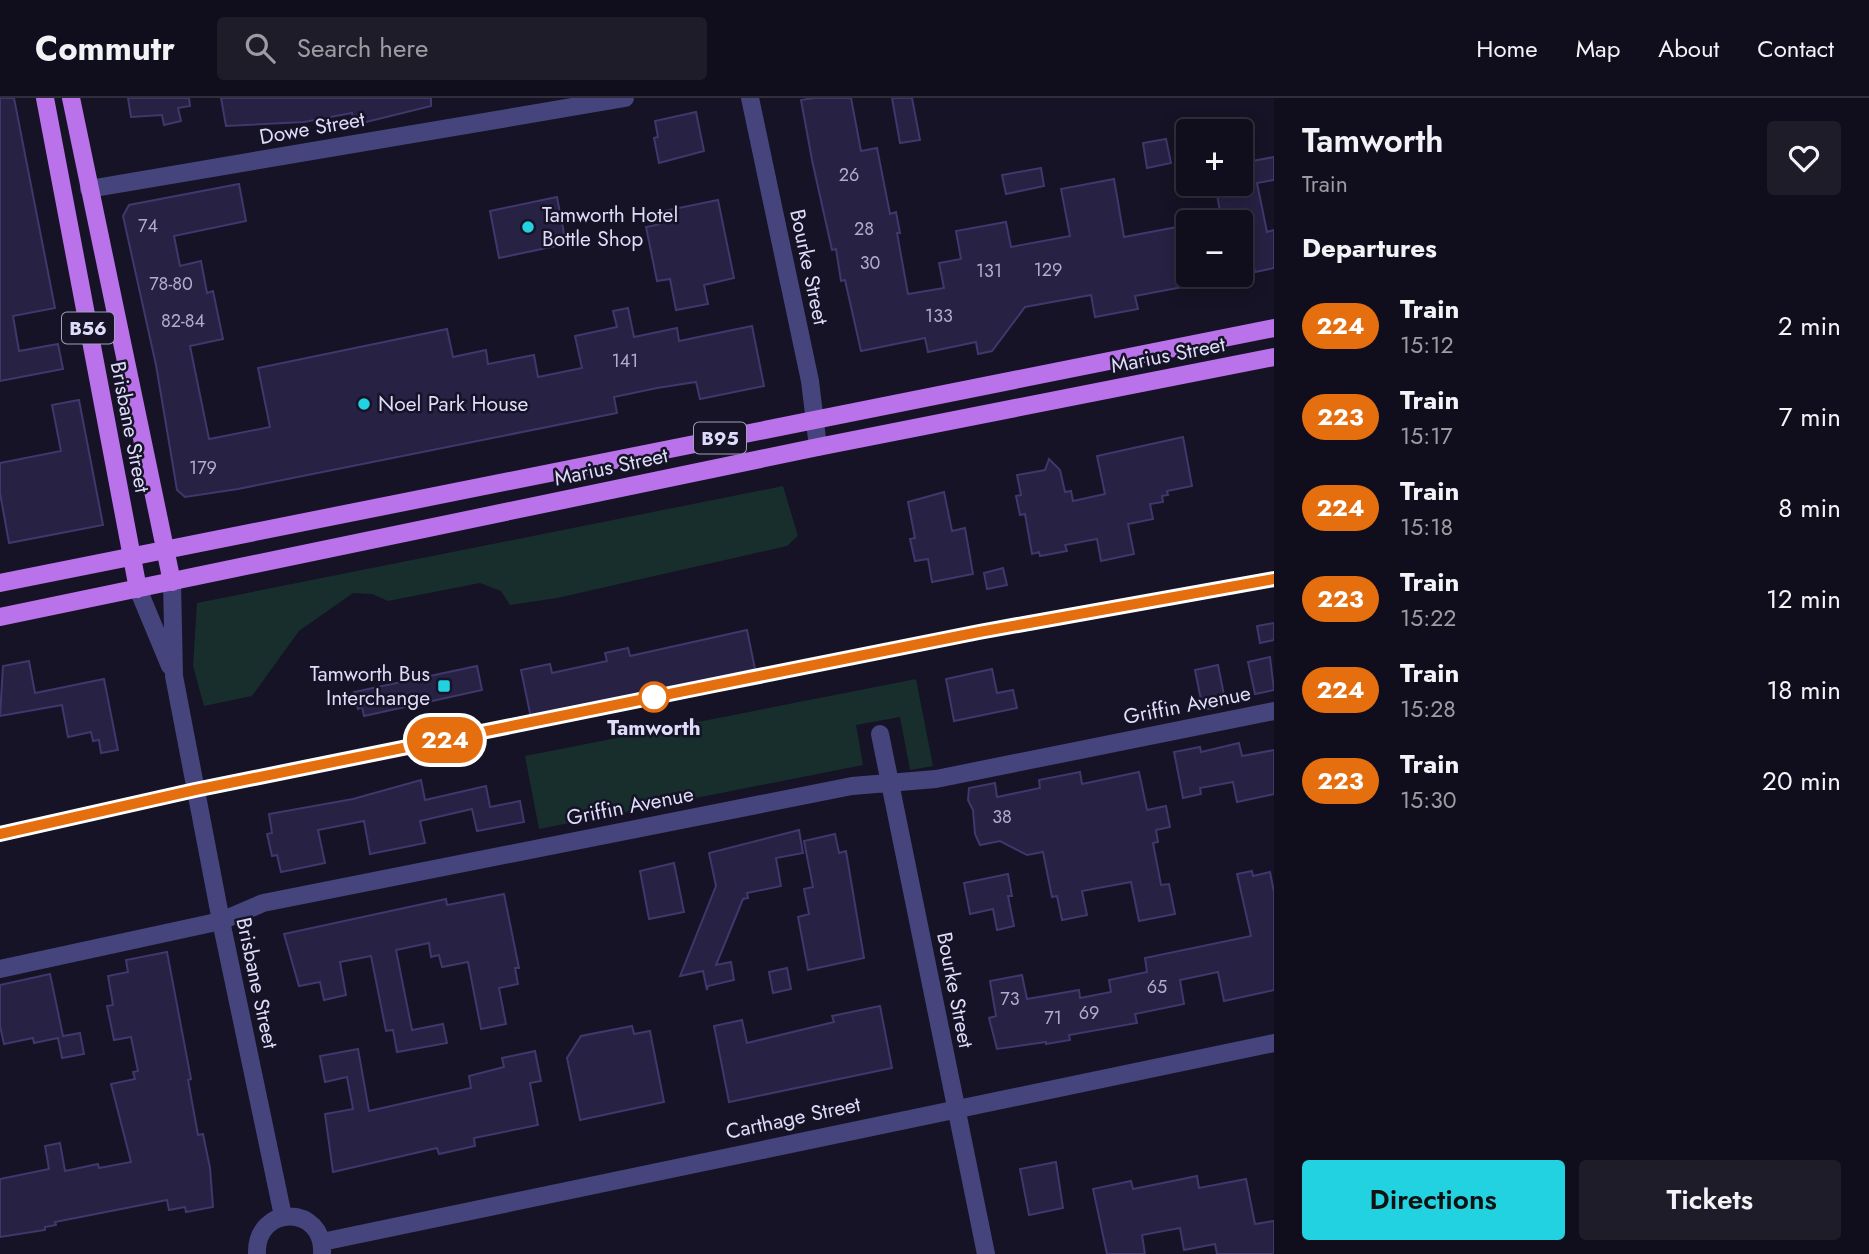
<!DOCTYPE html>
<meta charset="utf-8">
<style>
:root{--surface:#100e1c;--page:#1e1c29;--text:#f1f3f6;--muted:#9c9ca3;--line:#302e3b;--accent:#22d2e0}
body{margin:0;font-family:Jost,sans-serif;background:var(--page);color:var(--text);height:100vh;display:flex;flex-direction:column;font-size:26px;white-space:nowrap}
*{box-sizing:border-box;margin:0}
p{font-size:23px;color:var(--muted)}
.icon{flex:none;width:38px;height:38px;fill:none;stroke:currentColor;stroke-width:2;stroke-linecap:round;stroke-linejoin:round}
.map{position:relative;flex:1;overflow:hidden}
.side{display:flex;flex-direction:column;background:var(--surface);width:595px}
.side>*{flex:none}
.badge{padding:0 14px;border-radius:23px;font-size:24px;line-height:46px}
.fabs{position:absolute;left:1176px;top:21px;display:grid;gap:14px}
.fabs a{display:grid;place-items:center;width:77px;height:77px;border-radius:7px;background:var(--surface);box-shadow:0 4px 18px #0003,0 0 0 2px var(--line);font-size:35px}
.map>.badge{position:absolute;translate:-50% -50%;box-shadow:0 0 0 4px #fff}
h2{padding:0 28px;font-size:26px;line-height:63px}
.round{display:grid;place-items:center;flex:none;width:74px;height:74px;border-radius:7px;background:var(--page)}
.overview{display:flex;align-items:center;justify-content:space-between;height:119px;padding:0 28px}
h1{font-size:33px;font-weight:600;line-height:52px}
.primary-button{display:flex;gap:14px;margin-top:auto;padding:14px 28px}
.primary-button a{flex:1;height:80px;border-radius:7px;background:var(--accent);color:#111;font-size:28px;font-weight:600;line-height:80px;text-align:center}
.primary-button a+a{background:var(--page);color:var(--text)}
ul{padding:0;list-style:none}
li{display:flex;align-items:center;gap:21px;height:91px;padding:0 28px}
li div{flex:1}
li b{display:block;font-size:26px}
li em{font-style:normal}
li .badge{min-width:77px;font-weight:700;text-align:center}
header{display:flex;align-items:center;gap:42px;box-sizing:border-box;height:98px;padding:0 35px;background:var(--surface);border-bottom:2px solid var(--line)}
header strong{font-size:33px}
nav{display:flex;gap:38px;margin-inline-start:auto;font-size:24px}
.search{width:490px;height:63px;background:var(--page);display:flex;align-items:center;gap:18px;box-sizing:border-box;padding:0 24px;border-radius:7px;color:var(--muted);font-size:26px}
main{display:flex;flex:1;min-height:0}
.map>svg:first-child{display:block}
.green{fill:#172e2d}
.building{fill:#272143;stroke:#40376c;stroke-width:2}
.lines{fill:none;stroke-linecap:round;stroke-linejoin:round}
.minor{stroke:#45447d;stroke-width:18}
.major{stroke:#ba72eb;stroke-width:18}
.rail-casing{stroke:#22d2e0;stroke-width:8}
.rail{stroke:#151325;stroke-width:5;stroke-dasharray:16;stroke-linecap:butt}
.line-casing{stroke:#fff;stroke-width:16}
.line{stroke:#e56e0f;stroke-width:10}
.poi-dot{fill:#22d2e0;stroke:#151325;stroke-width:2.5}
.stop-dot{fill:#fff;stroke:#e56e0f;stroke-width:3.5}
.labels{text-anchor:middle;stroke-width:5;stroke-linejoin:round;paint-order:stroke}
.number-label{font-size:18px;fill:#b0adcc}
.shield{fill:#151325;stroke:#a2a0ba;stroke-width:2}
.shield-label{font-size:19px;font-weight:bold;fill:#dedcfa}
.street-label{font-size:21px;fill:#dedcfa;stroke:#151325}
.poi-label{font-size:21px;fill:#dedcfa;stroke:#151325;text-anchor:start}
.stop-label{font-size:21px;font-weight:bold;fill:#dedcfa;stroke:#151325}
</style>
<header>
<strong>Commutr</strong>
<div class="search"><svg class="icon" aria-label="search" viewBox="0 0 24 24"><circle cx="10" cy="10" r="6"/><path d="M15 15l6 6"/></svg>Search here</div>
<nav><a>Home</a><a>Map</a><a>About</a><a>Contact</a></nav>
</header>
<main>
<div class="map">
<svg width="1274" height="1156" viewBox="0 0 1274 1156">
<rect width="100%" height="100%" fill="#151325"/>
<!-- green -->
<path class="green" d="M783 388 798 438 787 448 557 500 510 507 501 493 480 485 388 503 372 496 353 495 299 533 252 598 204 608 193 568 197 505Z
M916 581 933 668 910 672 900 619 856 627 863 667 539 731 525 658Z"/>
<!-- building -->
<path class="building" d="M0 0H14L55 210 13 218 19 253 58 246 63 271 0 283Z
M128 0H189L190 8 178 10 181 23 164 27 162 17 131 19Z
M221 0H431V8L354 27 352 15 304 24 226 28Z
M814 0H851L861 53 877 50 890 116 896 114 900 135H897L908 196 944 190 939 165 961 161 956 133 1006 124 1011 149 1070 138 1061 91 1114 81 1124 139 1177 129 1188 188 1135 198 1138 211 1095 219 1091 197 1025 209 992 253 978 256 976 244 928 254 925 240 861 253 845 182 841 183 836 151 832 152 812 62 801 2Z
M892 0H912L920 42 900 45Z
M696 14 704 53 659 65 654 40 658 39 655 23Z
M1166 41 1171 65 1147 70 1143 45Z
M1274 59V82L1257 85 1267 134 1274 132V170L1255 174 1246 124H1222L1215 86H1241V65Z
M1041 70 1044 88 1006 96 1002 77Z
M239 86 246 123 174 138 180 168 201 163 207 195 213 193 223 241 190 248 209 341 270 329 258 270 447 231 453 259 486 252 488 266 534 257 538 279 582 270 575 238 617 229 613 213 628 210 634 239 677 230 679 243 752 228 764 288 700 301 696 284 657 290 614 299 617 315 238 391 185 399 177 392 156 267 123 118 129 107Z
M557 99 566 146 499 160 490 113Z
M718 102 734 180 704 187 708 206 676 212 670 181 657 183 646 129 661 126 659 114Z
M79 302 103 427 9 445 0 395V365L61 353 52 307Z
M1183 339 1192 388 1167 393 1168 397 1162 398 1163 404 1150 406 1153 421 1128 426 1134 456 1101 463 1097 441 1065 447 1067 453 1040 458 1039 454 1032 456 1025 416 1020 417 1016 398 1021 397 1017 377 1045 372 1049 361 1060 372 1065 394 1071 393 1073 403 1105 396 1097 358Z
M944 394 952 433 965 430 973 476 932 484 928 461 915 463 910 441 915 440 908 404Z
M1003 470 1007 487 987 491 984 475Z
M1274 525V542L1260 545 1257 528Z
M747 532 755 571 531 620 521 572 550 566 552 575 607 563 605 555 628 550 630 558Z
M1270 559 1274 592 1255 596 1248 564Z
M29 563 35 595 104 581 118 652 101 655 99 642 93 643 91 634 68 639 62 607 0 618 3 568Z
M1218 567 1226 607 1203 612 1195 572Z
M477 568 482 592 364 618 362 609 358 611 354 594Z
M992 571 997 595 1013 592 1017 610 954 623 946 581Z
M1239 645 1242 658 1274 652V696L1237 704 1233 684 1200 690 1201 696 1183 700 1174 654 1200 649 1201 654Z
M1080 674 1082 686 1139 674 1147 712 1166 708 1170 729 1156 732 1158 744 1153 745 1161 787 1169 786 1175 816 1139 823 1131 784 1082 793 1087 817 1062 822 1057 798 1052 799 1043 754 1027 757 1000 743 980 747 975 736 973 712 968 702 969 690 995 685 997 699 1040 690 1039 682Z
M421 682 425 702 486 688 490 709 520 703 524 724 477 733 472 711 420 723 425 745 370 756 364 723 318 732 325 765 281 774 277 757 272 758 267 736 272 735 269 716 353 701Z
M799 732 803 755 776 760 781 788 747 795 748 800 743 801 716 867 731 864 734 882 708 888 707 892 703 873 680 878 716 788 709 755Z
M835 736 839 755 846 753 864 860 808 872 798 819 809 816 804 791 813 789 804 743Z
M674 765 684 814 649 821 640 773Z
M1252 773 1253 778 1270 774 1274 794V892L1224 903 1218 874 1180 882 1184 906 1135 916 1137 925 1069 937 1070 942 1046 946V944L997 951 989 920 996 918 990 883 1022 877 1027 901 1079 892 1080 900 1111 894 1109 882 1147 874 1145 860 1251 838 1237 776Z
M1008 776 1012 798H1008L1014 828 997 832 993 811 970 816 964 785Z
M504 796 519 870H515L518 886 499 890 506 926 481 931 468 864 442 869 439 857 431 859 429 845 396 852 412 932 443 926 447 945 397 954 393 932 386 933 371 858 340 864 346 897 324 902 320 884 299 888 284 836 446 801 447 807Z
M167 854 191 981 188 982 198 1037 203 1036 210 1070 213 1109 186 1114 185 1109 169 1112 167 1102 55 1124 56 1127 45 1129V1132L0 1139V1081L49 1071 45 1048 60 1045 65 1073 98 1066 99 1070 131 1064 111 986 135 981 133 974 138 973 131 939 114 942 107 908 113 907 108 878 128 874 126 862Z
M787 870 791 891 773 895 769 874Z
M50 876 63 938 80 935 84 956 62 960 58 940 34 945 33 940 4 946 0 928V887Z
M880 908 892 970 729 1004 714 928 742 922 747 945 834 924 832 918Z
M632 928 634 936 650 933 664 1004 580 1022 567 960 581 938Z
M358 951 369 1013 471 990 469 978 504 969 502 960 535 953 541 983 530 985 538 1027 474 1040 475 1048 439 1056 437 1050 333 1074 325 1016 353 1011 347 979 325 984 320 958Z
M1056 1064 1063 1110 1029 1117 1020 1071Z
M1197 1078 1199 1090 1246 1081 1255 1126 1274 1123V1156H1217L1215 1146 1184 1152 1180 1130 1142 1137 1145 1156H1107L1093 1091 1131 1083 1133 1091Z"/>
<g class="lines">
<!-- minor -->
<path class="minor" d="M750 0 810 283 818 349
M89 91 625 0
M172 484 174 578 221 823 283 1118
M138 491 170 568
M880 636 986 1156
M0 871 221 823 263 805 852 688 936 681 1274 613
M322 1144 1274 945
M257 1156C255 1106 325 1106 322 1156"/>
<!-- major -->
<path class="major" d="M45 0 138 491
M71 0 172 484
M0 485 1274 230
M0 519 818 349 1274 259"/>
<defs>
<path id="rail" d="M0 736 195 692 661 597 979 534 1274 481"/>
</defs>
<!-- rail casing -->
<use href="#rail" class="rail-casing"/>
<!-- rail -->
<use href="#rail" class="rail"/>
</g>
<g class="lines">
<defs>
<path id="line" d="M0 736 195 692 714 587 979 534 1274 481"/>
</defs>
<!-- line casing -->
<use href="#line" class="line-casing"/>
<!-- line -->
<use href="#line" class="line"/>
</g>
<!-- markers -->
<g class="poi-dot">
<circle cx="528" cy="129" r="7"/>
<circle cx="364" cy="306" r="7"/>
<rect x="437" y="581" width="14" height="14" rx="3.5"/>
</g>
<circle class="stop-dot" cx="654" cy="599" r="14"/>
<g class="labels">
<!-- number labels -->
<g class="number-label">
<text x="849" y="83">26</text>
<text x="148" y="134">74</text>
<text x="864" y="137">28</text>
<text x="870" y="171">30</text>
<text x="1048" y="178">129</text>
<text x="989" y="179">131</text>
<text x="171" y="192">78-80</text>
<text x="939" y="224">133</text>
<text x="183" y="229">82-84</text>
<text x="625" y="269">141</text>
<text x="203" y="376">179</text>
<text x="1002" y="725">38</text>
<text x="1157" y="895">65</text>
<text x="1010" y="907">73</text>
<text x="1089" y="921">69</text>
<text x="1053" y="926">71</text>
</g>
<!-- shield labels -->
<g class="shield">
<rect x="62" y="214.5" width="52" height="31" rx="5"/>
<rect x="694" y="324.5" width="52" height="31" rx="5"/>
</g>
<g class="shield-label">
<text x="88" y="237">B56</text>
<text x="720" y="347">B95</text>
</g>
<!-- street labels -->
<g class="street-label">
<text transform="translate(312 30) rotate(-10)" y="7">Dowe Street</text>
<text transform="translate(809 169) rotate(78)" y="7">Bourke Street</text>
<text transform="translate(1168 257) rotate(-11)" y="7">Marius Street</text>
<text transform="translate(130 329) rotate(79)" y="7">Brisbane Street</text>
<text transform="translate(611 369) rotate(-12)" y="7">Marius Street</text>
<text transform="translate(1187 607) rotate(-11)" y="7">Griffin Avenue</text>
<text transform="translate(630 708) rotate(-11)" y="7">Griffin Avenue</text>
<text transform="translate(257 885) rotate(78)" y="7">Brisbane Street</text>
<text transform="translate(955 892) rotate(79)" y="7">Bourke Street</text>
<text transform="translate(793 1020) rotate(-12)" y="7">Carthage Street</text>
</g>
<!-- poi labels -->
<g class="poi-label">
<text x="542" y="124">Tamworth Hotel<tspan x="542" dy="24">Bottle Shop</tspan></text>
<text x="378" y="313">Noel Park House</text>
<text x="430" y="583" text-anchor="end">Tamworth Bus<tspan x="430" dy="24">Interchange</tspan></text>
</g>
<!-- stop labels -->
<g class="stop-label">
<text x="654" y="637">Tamworth</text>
</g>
</g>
</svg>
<div class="fabs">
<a>+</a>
<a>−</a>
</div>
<b class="badge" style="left:445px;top:642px;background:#e56e0f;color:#fff">224</b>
</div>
<section class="side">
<div class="overview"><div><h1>Tamworth</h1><p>Train</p></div><a class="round"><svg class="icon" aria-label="heart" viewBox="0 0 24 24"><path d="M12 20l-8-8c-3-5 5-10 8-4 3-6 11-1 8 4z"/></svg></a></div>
<h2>Departures</h2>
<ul>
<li><span class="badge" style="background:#e56e0f;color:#fff">224</span><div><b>Train</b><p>15:12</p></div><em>2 min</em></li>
<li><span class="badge" style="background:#e56e0f;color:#fff">223</span><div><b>Train</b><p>15:17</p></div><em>7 min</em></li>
<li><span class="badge" style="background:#e56e0f;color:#fff">224</span><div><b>Train</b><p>15:18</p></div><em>8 min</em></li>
<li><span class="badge" style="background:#e56e0f;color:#fff">223</span><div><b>Train</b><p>15:22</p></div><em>12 min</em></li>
<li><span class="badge" style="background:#e56e0f;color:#fff">224</span><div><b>Train</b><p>15:28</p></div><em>18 min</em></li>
<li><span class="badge" style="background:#e56e0f;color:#fff">223</span><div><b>Train</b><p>15:30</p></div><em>20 min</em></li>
</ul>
<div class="primary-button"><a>Directions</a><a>Tickets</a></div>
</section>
</main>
